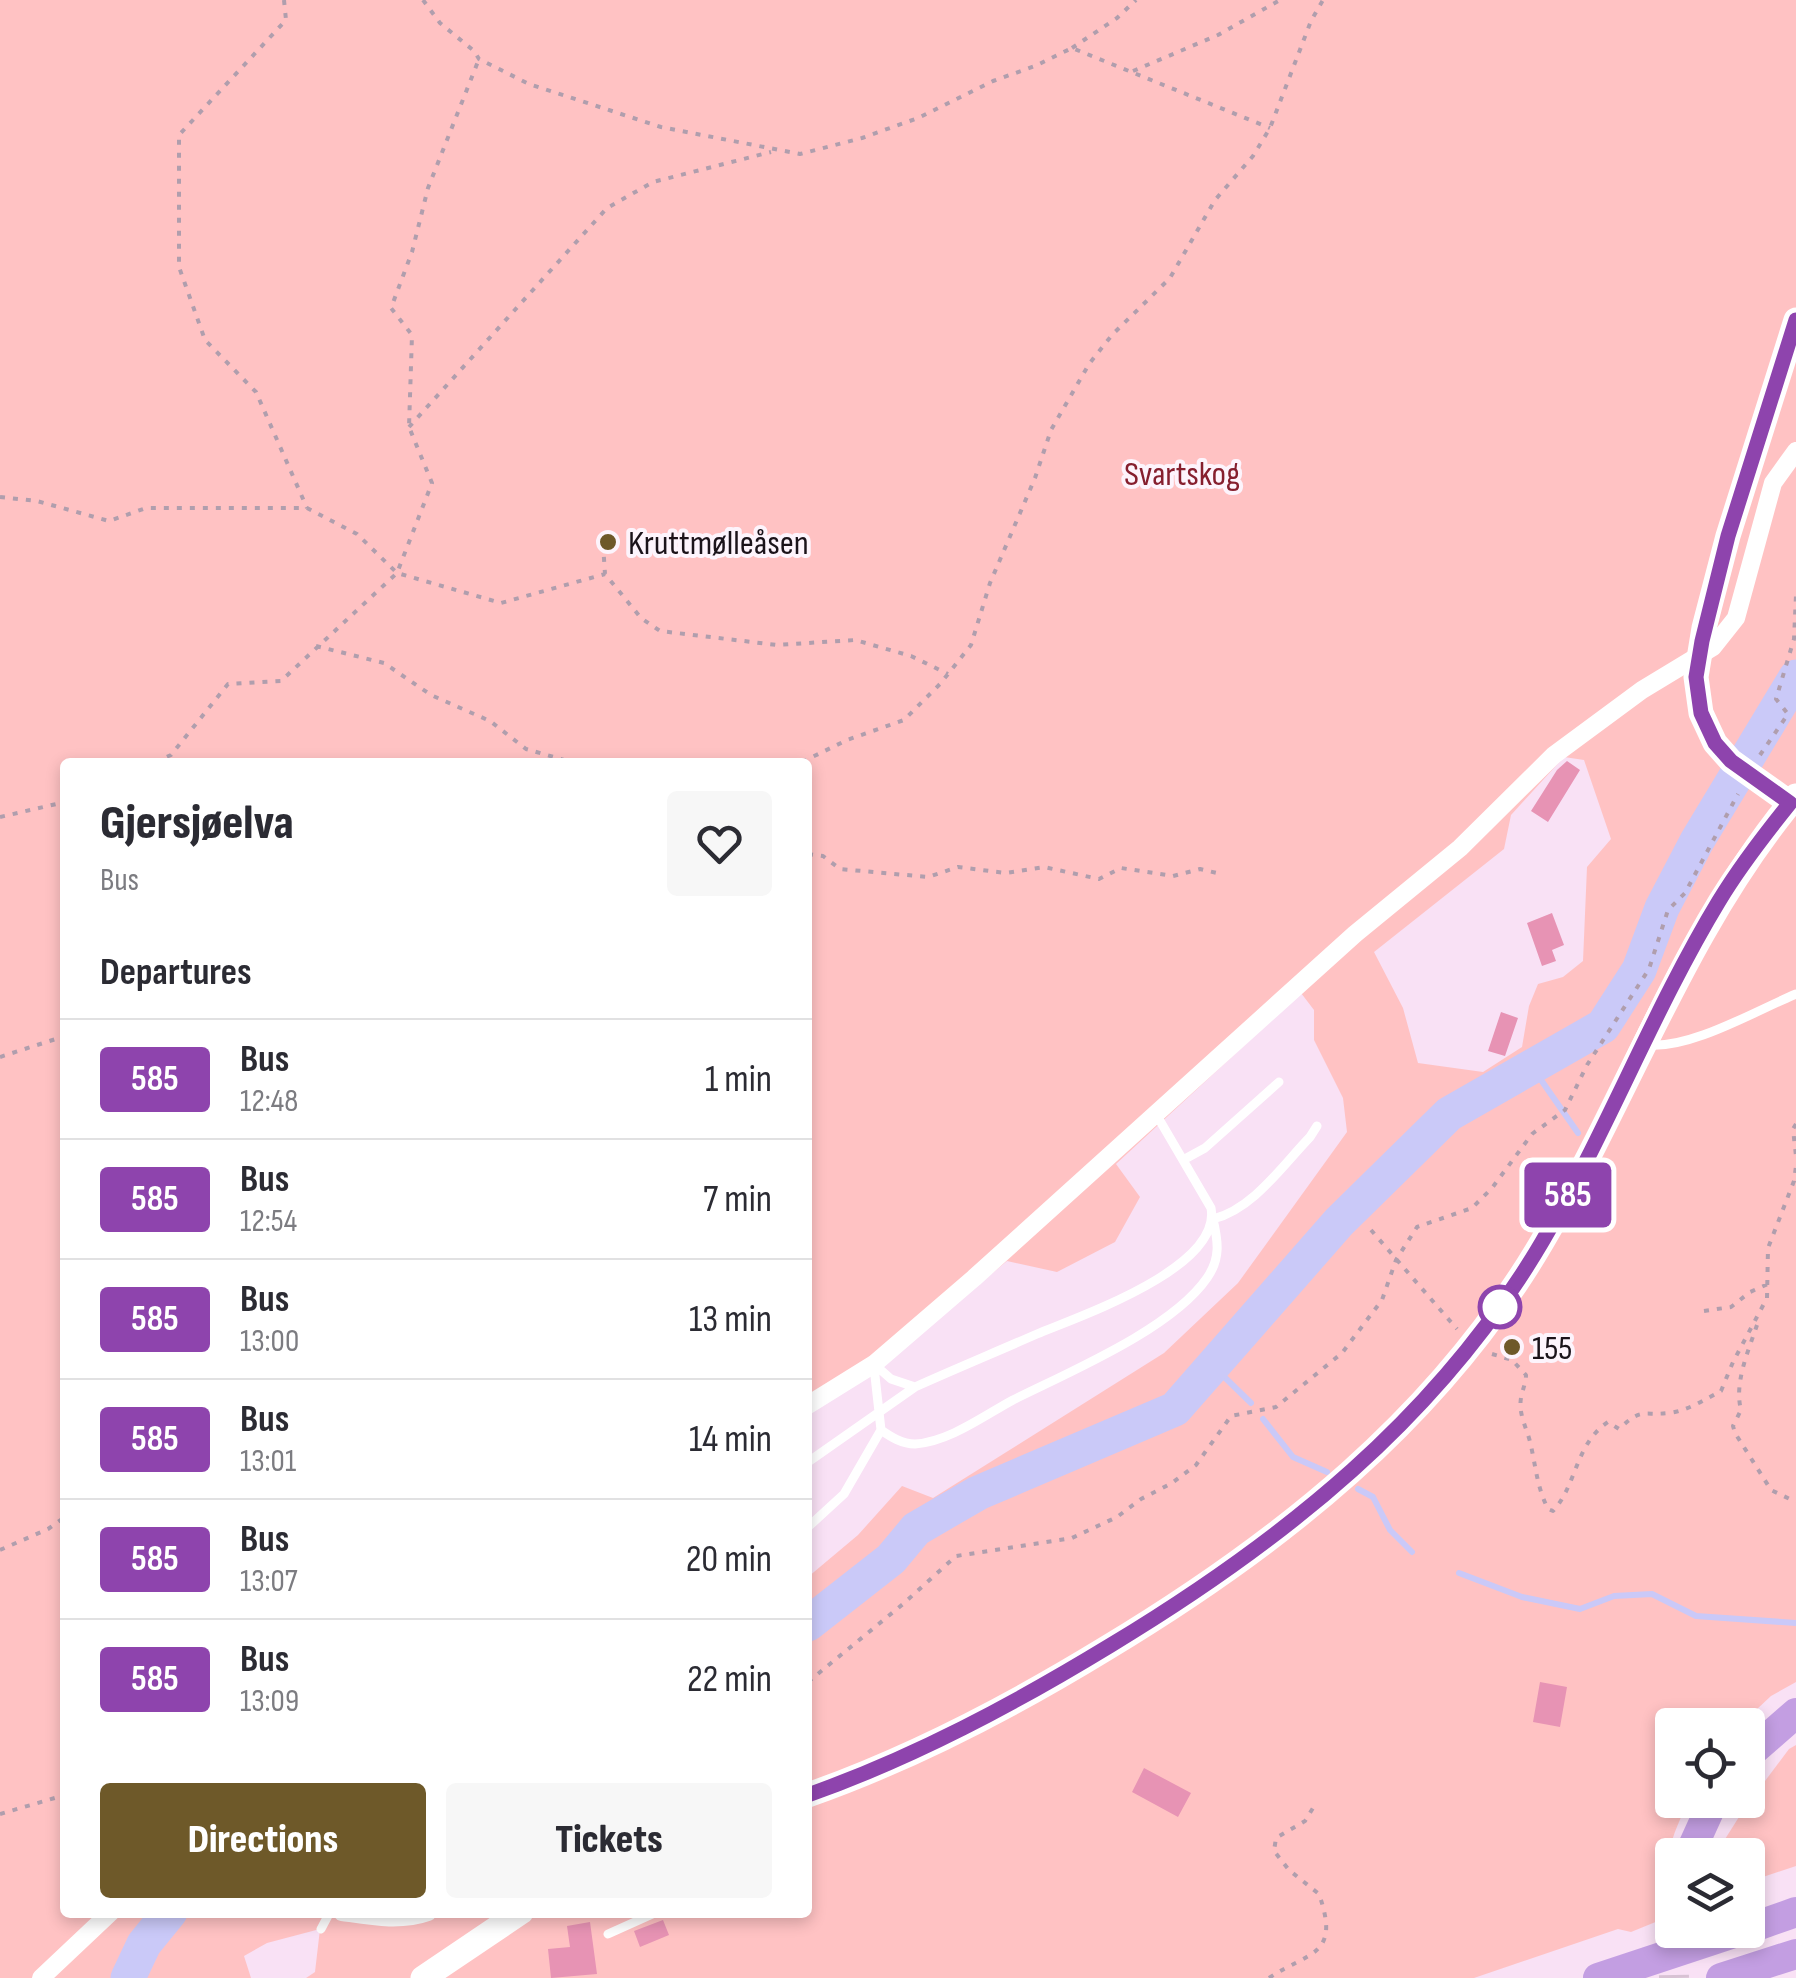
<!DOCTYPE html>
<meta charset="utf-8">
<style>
:root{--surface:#fff;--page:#f7f7f7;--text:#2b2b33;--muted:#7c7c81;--line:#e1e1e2;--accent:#6e5929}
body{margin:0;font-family:"Sofia Sans Condensed",sans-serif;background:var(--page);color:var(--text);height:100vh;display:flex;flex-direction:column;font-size:38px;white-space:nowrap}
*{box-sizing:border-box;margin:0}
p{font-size:32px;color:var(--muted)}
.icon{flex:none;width:55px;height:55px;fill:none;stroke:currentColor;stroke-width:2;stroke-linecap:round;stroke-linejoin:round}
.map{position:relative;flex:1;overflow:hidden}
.sheet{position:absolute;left:60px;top:758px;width:752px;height:1160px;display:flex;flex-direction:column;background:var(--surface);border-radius:10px;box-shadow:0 5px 15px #0003}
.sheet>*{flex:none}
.badge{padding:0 20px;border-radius:8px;font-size:35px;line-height:65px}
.controls{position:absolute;left:1655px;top:1708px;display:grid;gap:20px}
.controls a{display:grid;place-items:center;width:110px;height:110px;border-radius:10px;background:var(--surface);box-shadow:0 5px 15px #0003;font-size:50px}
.map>.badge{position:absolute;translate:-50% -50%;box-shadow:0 0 0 5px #fff}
h2{padding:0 40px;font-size:38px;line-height:90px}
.round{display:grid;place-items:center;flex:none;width:105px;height:105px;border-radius:10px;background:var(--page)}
.summary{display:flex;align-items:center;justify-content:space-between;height:170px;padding:0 40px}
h1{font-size:48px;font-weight:800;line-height:75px}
.cta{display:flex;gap:20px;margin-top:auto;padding:20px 40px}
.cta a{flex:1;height:115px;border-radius:10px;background:var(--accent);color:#fff;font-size:40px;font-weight:800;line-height:115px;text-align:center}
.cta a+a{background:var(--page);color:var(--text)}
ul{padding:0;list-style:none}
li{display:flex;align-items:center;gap:30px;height:120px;padding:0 40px;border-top:2px solid var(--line)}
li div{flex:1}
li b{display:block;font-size:38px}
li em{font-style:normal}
li .badge{min-width:110px;font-weight:700;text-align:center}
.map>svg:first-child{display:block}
.green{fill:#ffc2c3;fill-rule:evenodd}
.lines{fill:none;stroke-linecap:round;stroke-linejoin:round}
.stream{stroke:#cac9f8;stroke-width:6}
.river{stroke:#cac9f8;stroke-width:35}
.building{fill:#e793b4}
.trunk-tunnel{stroke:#d8c2d4;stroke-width:30;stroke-dasharray:30 15;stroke-linecap:butt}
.path{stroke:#b09ead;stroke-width:4;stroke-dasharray:5 8;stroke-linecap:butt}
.service{stroke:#fff;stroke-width:9}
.minor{stroke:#fff;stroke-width:18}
.secondary{stroke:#fff;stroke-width:25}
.trunk{stroke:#c39ee2;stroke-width:30}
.line-casing{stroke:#fff;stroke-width:22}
.line{stroke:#8e44ad;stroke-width:15}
.poi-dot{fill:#6e5929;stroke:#fdf4fc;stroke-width:4}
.stop-dot{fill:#fff;stroke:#8e44ad;stroke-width:5}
.labels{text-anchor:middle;stroke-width:8;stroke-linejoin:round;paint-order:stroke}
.park-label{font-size:35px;fill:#861f2e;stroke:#fdf4fc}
.poi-label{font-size:35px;fill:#1b131a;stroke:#fdf4fc;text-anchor:start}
</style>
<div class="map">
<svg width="1796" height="1978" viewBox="0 0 1796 1978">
<rect width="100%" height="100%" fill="#f9e1f5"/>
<!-- green -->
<path class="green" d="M0 0H1796V1682L1771 1696 1740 1725H1672V1800H1689C1677 1826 1660 1860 1671 1886L1665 1890 1658 1921 1631 1932 1618 1929 1474 1978H306L315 1972 320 1929 267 1943 244 1956 251 1978H0ZM1564 757 1584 760 1611 839 1587 867 1583 961 1563 977 1538 984 1529 1006 1522 1047 1483 1072 1418 1063 1403 1008 1374 952 1504 849 1511 815ZM65 762H808V1415L878 1368 1007 1261 1057 1272 1115 1242 1140 1197 1116 1164 1301 993 1314 1010V1040L1343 1098 1347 1132 1238 1283 1164 1353 933 1498 902 1486 858 1535 808 1577V1912H65Z
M1796 1745V1866L1748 1882V1855H1715L1744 1809 1789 1749Z"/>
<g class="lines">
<!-- stream -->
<path class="stream" d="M1532 1067 1578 1133
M1213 1366 1251 1403
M1263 1419 1293 1457 1327 1472
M1358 1489 1373 1497 1390 1530 1412 1552
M1459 1573 1522 1597 1580 1609 1614 1596 1652 1594 1696 1616 1796 1623"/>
<!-- river -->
<path class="river" d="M808 1624 891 1559 916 1529 978 1493 1175 1409 1339 1222 1449 1114 1603 1026 1639 970 1662 908 1697 841 1796 677
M128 1978 144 1944 170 1912"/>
</g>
<!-- building -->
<path class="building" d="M1567 761 1580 770 1548 822 1531 811 1557 770Z
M1552 913 1564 945 1552 950 1556 961 1542 966 1527 923Z
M1501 1012 1518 1018 1505 1056 1488 1051Z
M1540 1682 1567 1687 1560 1727 1533 1722Z
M1144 1768 1191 1793 1178 1817 1132 1792Z
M663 1920 669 1935 640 1947 634 1931Z
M590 1922 597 1974 551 1978 548 1949 570 1947 567 1926Z"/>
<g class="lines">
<!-- trunk-tunnel -->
<path class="trunk-tunnel" d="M1673 1930 1674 1978"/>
<!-- path -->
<path class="path" d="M284 0 286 20 179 135V267L205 340 256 392 307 508
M423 0 440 23 474 51 479 59 529 84 661 127 800 154 862 138 918 118 993 81 1035 66 1072 48 1270 128
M1072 48 1117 18 1136 0
M1133 71 1218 35 1280 0
M409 427 607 208 653 182 771 152
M0 497 37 501 109 521 146 508H307L357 534 397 573 501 603 605 574
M603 544 605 574 641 618 660 631 777 645 855 640 911 656 948 674
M316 646 384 663 431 695 490 721 526 749 571 762
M1760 755 1788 714 1776 699 1794 639 1796 595
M155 762 171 755 228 684 281 681 397 573 432 483 409 427 412 335 391 308 412 252 428 188 479 59
M802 762 847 740 904 720 940 684 971 645 990 583 1035 478 1051 430 1089 364 1112 335 1170 278 1215 200 1253 156 1270 128 1311 21 1323 0
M0 817 65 802
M808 854 823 856 840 869 928 877 958 867 1006 873 1044 867 1099 879 1121 868 1173 876 1200 869 1217 873
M0 1057 65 1036
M1796 1124 1793 1129 1796 1156
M1371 1230 1457 1329
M1704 1311 1731 1307 1750 1292 1768 1284
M1757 1325C1748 1352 1734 1383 1741 1410L1733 1426 1735 1433 1771 1490 1796 1502
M1492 1354 1512 1360 1526 1375C1526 1384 1522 1390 1521 1398 1518 1415 1528 1430 1531 1446 1536 1468 1537 1487 1548 1509L1553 1511C1577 1485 1575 1444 1608 1422L1619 1429C1642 1407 1642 1416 1669 1413 1687 1411 1706 1399 1721 1391L1733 1362 1767 1298 1768 1248 1794 1181 1796 1166
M65 1459V1461
M0 1550 48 1529 65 1517
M808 1682 903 1604 956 1556 1072 1538 1117 1517 1141 1499 1172 1483 1196 1465 1231 1416 1276 1407 1342 1353 1382 1300 1396 1260 1417 1227 1472 1208 1492 1188 1532 1134 1565 1110 1587 1065 1649 969 1668 910 1685 893 1738 794
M0 1814 65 1795
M1269 1978C1309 1951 1341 1957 1319 1894L1289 1870 1274 1851 1276 1838 1305 1821 1313 1808"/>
<!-- service -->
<path class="service" d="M1648 1045C1691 1049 1755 1011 1796 994
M1183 1160 1205 1148 1279 1082
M874 1364 891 1379 915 1387C955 1369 996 1352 1037 1334 1080 1316 1222 1268 1211 1208L1156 1114
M874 1367 881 1430C891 1437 902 1444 915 1444 949 1442 985 1415 1013 1400 1069 1372 1172 1329 1207 1278 1221 1258 1218 1241 1213 1219 1253 1209 1282 1166 1310 1137L1317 1126
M808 1462 915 1387
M808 1527 844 1494 881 1430
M321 1929 330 1912
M608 1934 657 1912"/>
<!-- minor -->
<path class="minor" d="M808 1405 874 1364 974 1278 1355 934 1460 848 1554 755 1642 690 1713 647 1736 618 1773 483 1796 451
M342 1912C370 1916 400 1922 428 1912
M41 1978 111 1912"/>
<!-- secondary -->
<path class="secondary" d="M1790 803 1731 761 1715 743 1701 713 1696 677 1704 628 1728 536 1796 320
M808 1795C913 1758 1010 1707 1105 1649 1279 1544 1438 1419 1542 1242 1629 1094 1685 929 1796 796
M423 1978 521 1912"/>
<!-- trunk -->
<path class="trunk" d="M1748 1755 1796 1713
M1689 1855 1714 1800
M1748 1929 1796 1912
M1598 1978 1743 1930
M1721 1978 1796 1954"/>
</g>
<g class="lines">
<defs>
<path id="line" d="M808 1795C915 1757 1014 1704 1111 1645 1283 1541 1439 1417 1542 1242 1607 1132 1653 1010 1719 901 1740 866 1765 834 1790 803L1731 761 1715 743 1701 713 1696 677 1702 641 1728 536 1796 320"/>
</defs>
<!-- line casing -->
<use href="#line" class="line-casing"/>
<!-- line -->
<use href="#line" class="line"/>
</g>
<!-- markers -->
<g class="poi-dot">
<circle cx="608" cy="542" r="10"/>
<circle cx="1512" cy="1347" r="10"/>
</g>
<circle class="stop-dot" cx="1500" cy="1307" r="20"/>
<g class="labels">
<!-- park labels -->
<g class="park-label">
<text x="1182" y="485">Svartskog</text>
</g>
<!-- poi labels -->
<g class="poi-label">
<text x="628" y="554">Kruttmølleåsen</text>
<text x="1532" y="1359">155</text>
</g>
</g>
</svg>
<div class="controls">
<a><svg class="icon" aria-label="locate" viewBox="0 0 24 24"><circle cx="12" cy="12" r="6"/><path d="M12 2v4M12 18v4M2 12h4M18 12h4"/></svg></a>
<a><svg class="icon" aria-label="layers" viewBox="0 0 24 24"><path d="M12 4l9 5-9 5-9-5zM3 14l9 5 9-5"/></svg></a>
</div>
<b class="badge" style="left:1568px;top:1195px;background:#8e44ad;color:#fff">585</b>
<section class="sheet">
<div class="summary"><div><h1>Gjersjøelva</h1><p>Bus</p></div><a class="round"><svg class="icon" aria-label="heart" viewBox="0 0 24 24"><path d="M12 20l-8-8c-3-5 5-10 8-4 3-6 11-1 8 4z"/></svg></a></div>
<h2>Departures</h2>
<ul>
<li><span class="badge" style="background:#8e44ad;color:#fff">585</span><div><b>Bus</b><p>12:48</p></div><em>1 min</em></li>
<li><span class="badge" style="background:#8e44ad;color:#fff">585</span><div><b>Bus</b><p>12:54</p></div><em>7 min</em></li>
<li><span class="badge" style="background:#8e44ad;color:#fff">585</span><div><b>Bus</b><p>13:00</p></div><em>13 min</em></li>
<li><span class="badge" style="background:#8e44ad;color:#fff">585</span><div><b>Bus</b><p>13:01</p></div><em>14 min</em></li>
<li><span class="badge" style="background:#8e44ad;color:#fff">585</span><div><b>Bus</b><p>13:07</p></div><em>20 min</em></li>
<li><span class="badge" style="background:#8e44ad;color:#fff">585</span><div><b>Bus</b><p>13:09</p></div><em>22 min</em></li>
</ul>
<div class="cta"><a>Directions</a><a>Tickets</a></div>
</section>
</div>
